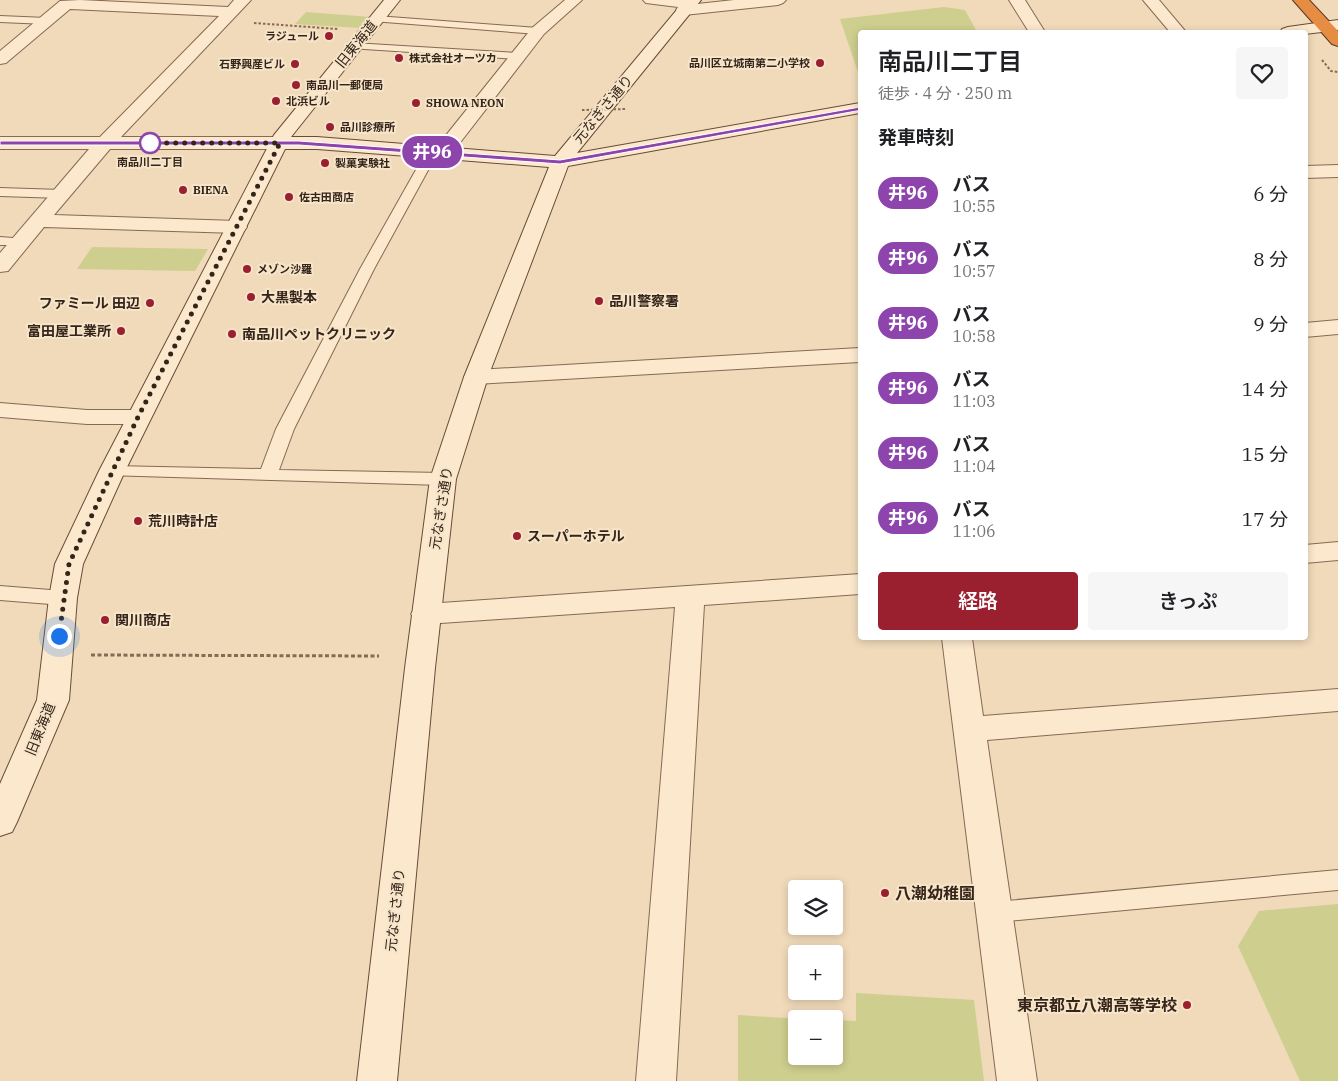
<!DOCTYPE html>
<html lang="ja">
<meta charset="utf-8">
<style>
:root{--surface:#fff;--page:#f6f6f6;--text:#202124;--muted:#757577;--accent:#9a202f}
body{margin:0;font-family:"IBM Plex Serif","Noto Sans JP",serif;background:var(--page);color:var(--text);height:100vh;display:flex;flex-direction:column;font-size:19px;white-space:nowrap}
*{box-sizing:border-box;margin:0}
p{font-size:16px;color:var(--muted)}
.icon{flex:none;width:28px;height:28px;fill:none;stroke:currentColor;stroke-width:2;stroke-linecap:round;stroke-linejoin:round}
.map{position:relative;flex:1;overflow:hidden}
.side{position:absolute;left:858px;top:30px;width:450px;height:610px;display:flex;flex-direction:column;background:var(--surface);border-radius:5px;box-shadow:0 2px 8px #0003}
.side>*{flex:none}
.badge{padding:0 10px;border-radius:16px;font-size:18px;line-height:32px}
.controls{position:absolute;left:788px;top:880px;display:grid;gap:10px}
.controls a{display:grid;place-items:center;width:55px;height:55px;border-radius:5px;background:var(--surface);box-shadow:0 2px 8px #0003;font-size:25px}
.you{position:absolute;width:25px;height:25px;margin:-12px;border:4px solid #fff;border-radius:50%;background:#1a73e8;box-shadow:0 0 0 8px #1a73e833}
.map>.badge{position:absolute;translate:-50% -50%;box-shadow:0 0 0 2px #fff}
h2{padding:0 20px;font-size:19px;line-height:45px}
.round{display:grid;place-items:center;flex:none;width:52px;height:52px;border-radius:5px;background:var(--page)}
.overview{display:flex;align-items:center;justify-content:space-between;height:85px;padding:0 20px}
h1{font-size:24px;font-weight:600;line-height:38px}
.action{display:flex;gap:10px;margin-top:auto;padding:10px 20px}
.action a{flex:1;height:58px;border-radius:5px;background:var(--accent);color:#fff;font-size:20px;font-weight:600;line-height:58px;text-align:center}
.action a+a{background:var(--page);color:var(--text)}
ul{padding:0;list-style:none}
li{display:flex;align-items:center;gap:15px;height:65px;padding:0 20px}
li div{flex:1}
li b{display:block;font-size:19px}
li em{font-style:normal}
li .badge{min-width:55px;font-weight:700;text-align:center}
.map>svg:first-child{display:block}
.green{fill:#cece8e}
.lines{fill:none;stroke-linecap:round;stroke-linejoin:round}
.lane-casing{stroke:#876954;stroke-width:2}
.street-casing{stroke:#876954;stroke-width:2}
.secondary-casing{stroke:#694b37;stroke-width:2}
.highway-casing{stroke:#543829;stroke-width:2}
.path-far1{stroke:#876954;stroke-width:2;stroke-dasharray:2.5 2;stroke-linecap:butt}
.path{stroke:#876954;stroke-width:3;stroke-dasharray:4 2.5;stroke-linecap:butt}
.lane{fill:#fbe8cd;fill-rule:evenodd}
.street{fill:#fbe8cd;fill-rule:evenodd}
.secondary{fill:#fbe8cd;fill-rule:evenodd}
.highway{fill:#e78d43;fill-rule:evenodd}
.path-bridge{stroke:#876954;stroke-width:2;stroke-dasharray:2.5 2;stroke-linecap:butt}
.line{fill:#8e44ad;stroke:#fff}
.walk{stroke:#35241a;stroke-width:5;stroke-dasharray:0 9}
.poi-dot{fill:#9a202f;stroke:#f7e5ca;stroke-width:2}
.stop-dot{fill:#fff;stroke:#8e44ad;stroke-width:2.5}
.labels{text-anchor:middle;stroke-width:4;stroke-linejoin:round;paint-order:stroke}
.far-poi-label{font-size:11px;font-weight:bold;fill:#35241a;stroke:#f7e5ca;text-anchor:start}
.far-stop-label{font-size:11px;font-weight:bold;fill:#35241a;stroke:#f7e5ca}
.street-label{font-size:14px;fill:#35241a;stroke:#f7e5ca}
.poi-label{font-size:14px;font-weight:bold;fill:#35241a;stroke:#f7e5ca;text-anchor:start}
.near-poi-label{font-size:16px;font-weight:bold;fill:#35241a;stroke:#f7e5ca;text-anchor:start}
</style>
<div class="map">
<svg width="1338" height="1081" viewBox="0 0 1338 1081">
<rect width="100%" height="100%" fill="#f0daba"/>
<!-- green -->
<path class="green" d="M944 7 965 10 977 32H860L859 75 840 19Z
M306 12 371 17 360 28 295 24Z
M92 247 208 249 195 271 77 269Z
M1338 904V1081H1300L1238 946 1259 911Z
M856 993 974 1000 984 1081H738V1015L802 1019H796V1056H834V1020L856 1021Z"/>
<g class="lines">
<defs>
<path id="lane" d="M0 16 47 18 52 21 47 24 0 22Z
M376 16 538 28 544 31 538 34 372 21 371 19Z
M353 43 517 53 523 56 517 59 349 48 347 46Z
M432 148 438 152 374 269 294 429 279 470 443 473 449 475 452 479 449 483 443 485 106 475 103 471 106 467 112 466 261 469 276 429 360 269 426 152Z
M0 188 62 190 69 194 62 198 0 196Z
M0 237 26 239 28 242 26 245H0Z
M0 586 63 591 70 593 73 598 70 603 63 605 0 600Z
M1338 870V890L996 922 987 919 984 912 987 905 996 902Z"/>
<path id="street" d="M80 0 228 7 234 0H251L121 137H280L287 139 289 143 287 147 280 149H110L54 215 237 221 244 223 247 227 244 231 237 233 44 227 8 271 0 272V253L89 149H0V137H100L219 16 70 9 6 63 0 64V51L60 1Z
M565 0H582L544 34 449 157 442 159 435 157 433 153 435 149 532 28Z
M643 0H692L697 4 734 0H786L783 3 778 5 684 15 678 13 676 10 678 7 646 3Z
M1009 0H1025L1045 32H1029Z
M1143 0H1159L1186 32H1170Z
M1338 165V177L1305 178V166Z
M1338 320V334L1305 337V323Z
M860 348V362L476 384 468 382 464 377 468 372 476 370Z
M0 403 87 410H139L148 412 151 417 148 422 139 424H87L0 417Z
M1338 542V560L1305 563V545Z
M860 574V594L704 605 676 1081H636L675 607 426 624 416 621 411 614 416 607 426 604Z
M942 638H972L983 716 1338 689V711L987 740 1037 1081H997Z"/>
<path id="secondary" d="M384 0H400L291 137H317L555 156 685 0H701L577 153 860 103V113L568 166 488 377 456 479 435 668 397 1081H357L405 668 430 479 464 377 549 167 317 149H285L125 471 83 564 77 598 69 700 17 822 12 832 0 836V784L37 700 49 598 55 564 99 471 274 135Z
M1338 20V30L1305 34V32H1280L1282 29 1288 27Z"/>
<path id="highway" d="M1293 0H1309L1338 31V46L1332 44Z"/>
</defs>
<!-- lane casing -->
<use href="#lane" class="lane-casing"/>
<!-- street casing -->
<use href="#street" class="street-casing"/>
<!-- secondary casing -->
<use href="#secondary" class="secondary-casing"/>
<!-- highway casing -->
<use href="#highway" class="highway-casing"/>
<!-- path-far1 -->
<path class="path-far1" d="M254 23 338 29
M1322 60 1331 71 1338 72"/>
<!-- path -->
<path class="path" d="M91 655 379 656"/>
<!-- lane -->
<use href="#lane" class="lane"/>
<!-- street -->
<use href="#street" class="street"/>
<!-- secondary -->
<use href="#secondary" class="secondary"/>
<!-- highway -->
<use href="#highway" class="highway"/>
<!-- path-bridge -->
<path class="path-bridge" d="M582 110 627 109"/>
</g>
<!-- line -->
<path class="line" d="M860 107H862V110L560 164 299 145H0V141H299L560 160Z"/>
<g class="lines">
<!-- walk -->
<path class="walk" d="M59 636 69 564 138 417 280 143H143H150"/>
</g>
<!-- markers -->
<g class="poi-dot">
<circle cx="329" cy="36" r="5"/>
<circle cx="399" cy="58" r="5"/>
<circle cx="820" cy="63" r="5"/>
<circle cx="295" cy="64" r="5"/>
<circle cx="296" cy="85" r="5"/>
<circle cx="276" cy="101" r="5"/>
<circle cx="416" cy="103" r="5"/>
<circle cx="330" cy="127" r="5"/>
<circle cx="325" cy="163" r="5"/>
<circle cx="183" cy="190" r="5"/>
<circle cx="289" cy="197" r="5"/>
<circle cx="247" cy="269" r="5"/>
<circle cx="251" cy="297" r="5"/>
<circle cx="599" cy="301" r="5"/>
<circle cx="150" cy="303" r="5"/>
<circle cx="121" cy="331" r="5"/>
<circle cx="232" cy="334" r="5"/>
<circle cx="138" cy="521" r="5"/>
<circle cx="517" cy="536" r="5"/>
<circle cx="105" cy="620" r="5"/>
<circle cx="885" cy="893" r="5"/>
<circle cx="1187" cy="1005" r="5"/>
</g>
<circle class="stop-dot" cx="150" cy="143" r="10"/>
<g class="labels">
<!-- far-poi labels -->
<g class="far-poi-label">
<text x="319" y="40" text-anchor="end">ラジュール</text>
<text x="409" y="62">株式会社オーツカ</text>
<text x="810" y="67" text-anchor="end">品川区立城南第二小学校</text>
<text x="285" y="68" text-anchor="end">石野興産ビル</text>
<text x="306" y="89">南品川一郵便局</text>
<text x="286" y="105">北浜ビル</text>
<text x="426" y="107">SHOWA NEON</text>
<text x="340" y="131">品川診療所</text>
<text x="335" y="167">製菓実験社</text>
<text x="193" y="194">BIENA</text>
<text x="299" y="201">佐古田商店</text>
<text x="257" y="273">メゾン沙羅</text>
</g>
<!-- far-stop labels -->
<g class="far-stop-label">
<text x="150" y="166">南品川二丁目</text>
</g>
<!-- street labels -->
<g class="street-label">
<text transform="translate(356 44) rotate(-51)" y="5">旧東海道</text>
<text transform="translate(603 109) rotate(-50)" y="5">元なぎさ通り</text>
<text transform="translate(441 508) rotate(-81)" y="5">元なぎさ通り</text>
<text transform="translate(40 729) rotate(-68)" y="5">旧東海道</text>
<text transform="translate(395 910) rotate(-84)" y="5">元なぎさ通り</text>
</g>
<!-- poi labels -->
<g class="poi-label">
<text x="261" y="302">大黒製本</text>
<text x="609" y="306">品川警察署</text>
<text x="140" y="308" text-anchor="end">ファミール 田辺</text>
<text x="111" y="336" text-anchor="end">富田屋工業所</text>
<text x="242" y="339">南品川ペットクリニック</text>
<text x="148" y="526">荒川時計店</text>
<text x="527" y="541">スーパーホテル</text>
<text x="115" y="625">関川商店</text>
</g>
<!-- near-poi labels -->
<g class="near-poi-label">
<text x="895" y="899">八潮幼稚園</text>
<text x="1177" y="1011" text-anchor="end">東京都立八潮高等学校</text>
</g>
</g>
</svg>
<div class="controls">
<a><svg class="icon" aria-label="layers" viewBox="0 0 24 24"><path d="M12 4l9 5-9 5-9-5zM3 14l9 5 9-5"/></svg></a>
<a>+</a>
<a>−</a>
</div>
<div class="you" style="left:59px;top:636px"></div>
<b class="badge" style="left:432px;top:152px;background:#8e44ad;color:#fff">井96</b>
<section class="side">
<div class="overview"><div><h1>南品川二丁目</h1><p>徒歩 · 4 分 · 250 m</p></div><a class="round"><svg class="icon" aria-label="heart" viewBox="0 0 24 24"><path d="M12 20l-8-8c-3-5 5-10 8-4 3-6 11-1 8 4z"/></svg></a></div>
<h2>発車時刻</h2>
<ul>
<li><span class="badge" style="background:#8e44ad;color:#fff">井96</span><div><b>バス</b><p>10:55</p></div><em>6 分</em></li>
<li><span class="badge" style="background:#8e44ad;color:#fff">井96</span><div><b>バス</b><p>10:57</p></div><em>8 分</em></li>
<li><span class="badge" style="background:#8e44ad;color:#fff">井96</span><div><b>バス</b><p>10:58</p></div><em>9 分</em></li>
<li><span class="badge" style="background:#8e44ad;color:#fff">井96</span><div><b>バス</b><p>11:03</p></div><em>14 分</em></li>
<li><span class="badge" style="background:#8e44ad;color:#fff">井96</span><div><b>バス</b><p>11:04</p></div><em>15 分</em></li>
<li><span class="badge" style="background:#8e44ad;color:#fff">井96</span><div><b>バス</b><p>11:06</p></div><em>17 分</em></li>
</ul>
<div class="action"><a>経路</a><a>きっぷ</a></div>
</section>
</div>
